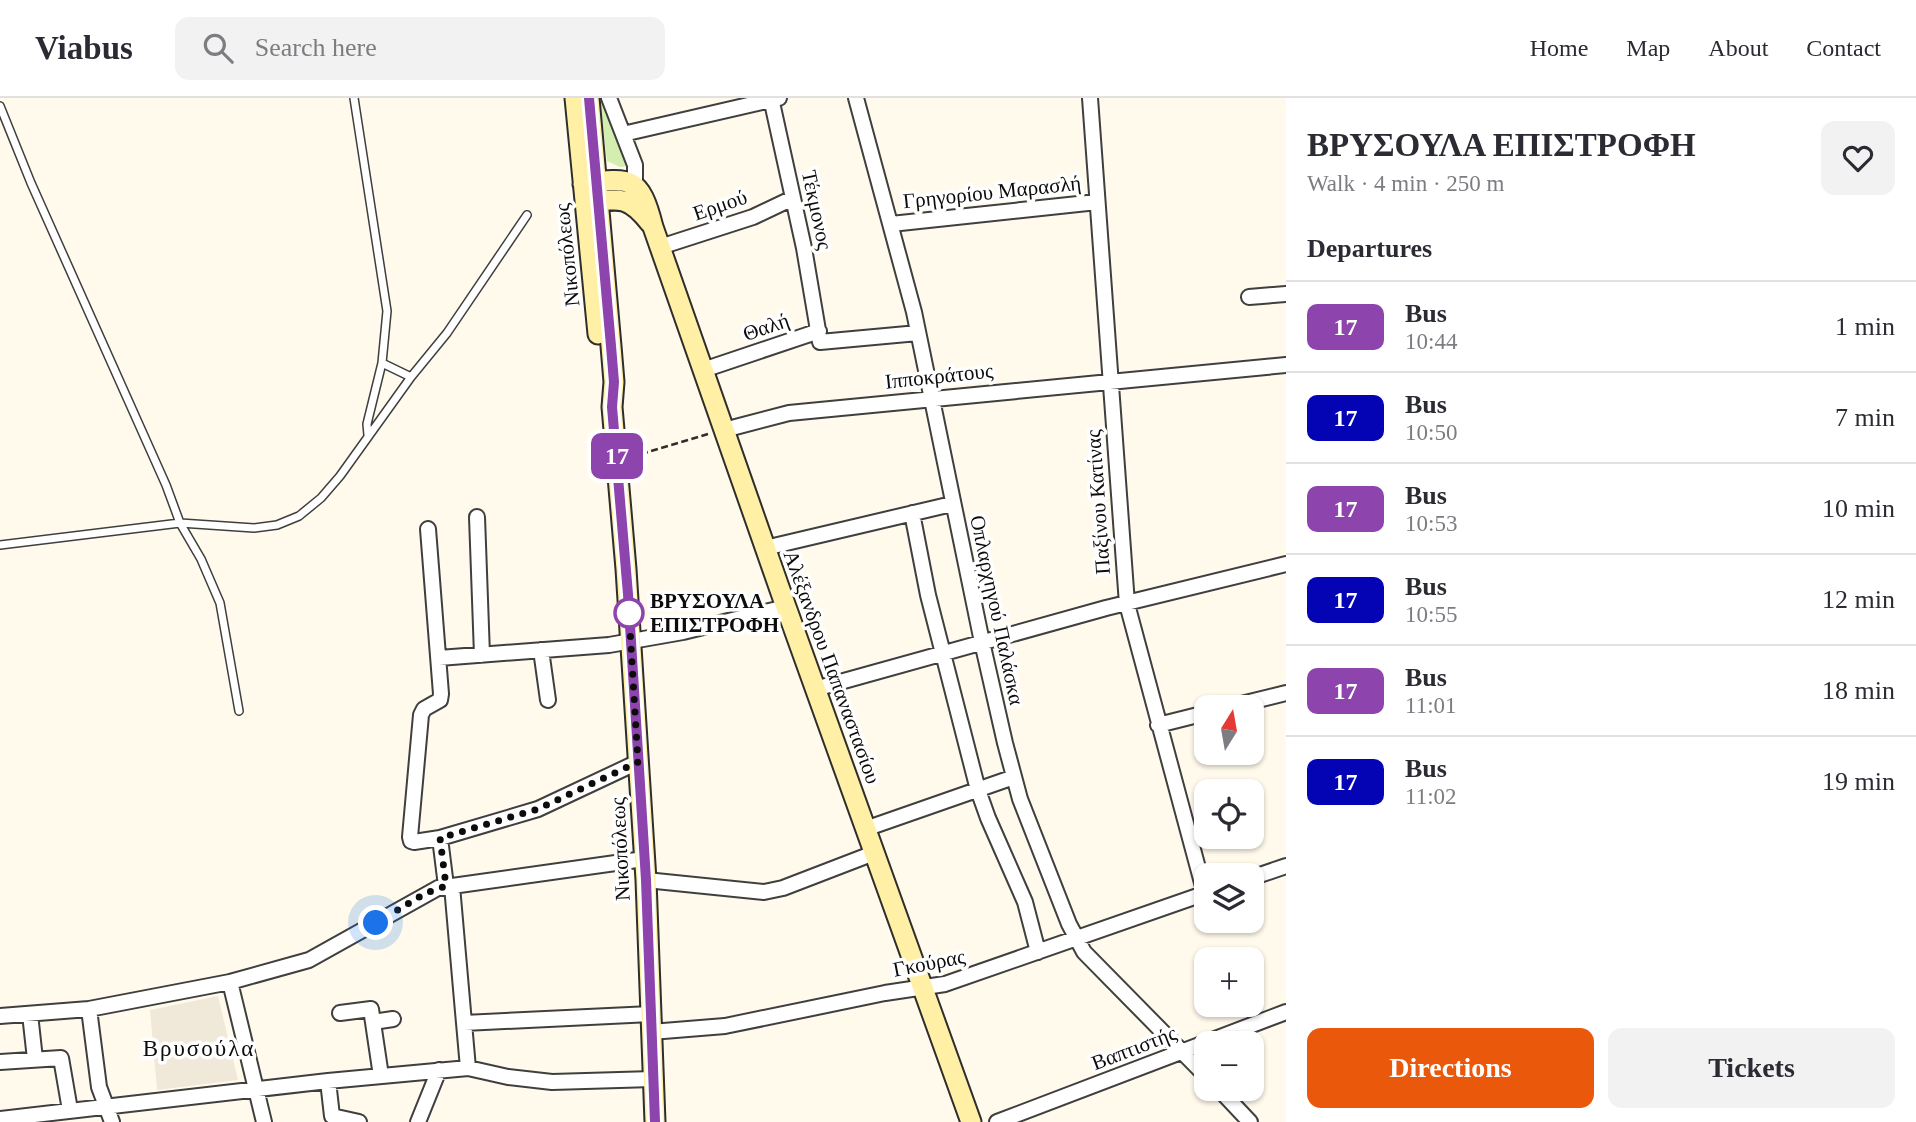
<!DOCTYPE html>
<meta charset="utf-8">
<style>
:root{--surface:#fff;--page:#f2f2f3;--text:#2b2b33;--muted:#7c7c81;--line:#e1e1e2;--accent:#ea580c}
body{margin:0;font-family:Georgia,serif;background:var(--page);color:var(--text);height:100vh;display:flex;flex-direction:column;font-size:26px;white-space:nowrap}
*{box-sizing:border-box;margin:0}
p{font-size:23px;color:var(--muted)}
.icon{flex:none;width:38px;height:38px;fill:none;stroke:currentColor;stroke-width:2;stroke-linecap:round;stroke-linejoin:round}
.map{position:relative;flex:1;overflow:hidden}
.drawer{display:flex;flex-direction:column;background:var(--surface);width:630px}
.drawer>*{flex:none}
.badge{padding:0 14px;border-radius:10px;font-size:24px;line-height:46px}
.needle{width:46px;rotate:11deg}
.fabs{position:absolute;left:1194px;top:597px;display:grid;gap:14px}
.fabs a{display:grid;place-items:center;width:70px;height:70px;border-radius:14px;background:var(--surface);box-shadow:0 2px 5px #0004;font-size:35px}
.you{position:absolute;width:35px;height:35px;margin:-18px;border:5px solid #fff;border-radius:50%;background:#1a73e8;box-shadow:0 0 0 10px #1a73e833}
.map>.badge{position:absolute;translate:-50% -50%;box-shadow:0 0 0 4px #fff}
h2{padding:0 21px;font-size:26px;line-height:63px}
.round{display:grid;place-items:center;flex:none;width:74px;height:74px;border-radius:14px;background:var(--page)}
.overview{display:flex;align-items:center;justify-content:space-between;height:119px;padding:0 21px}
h1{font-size:33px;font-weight:800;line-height:52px}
.primary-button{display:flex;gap:14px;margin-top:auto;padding:14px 21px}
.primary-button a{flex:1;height:80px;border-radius:14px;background:var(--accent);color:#fff;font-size:28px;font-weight:800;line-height:80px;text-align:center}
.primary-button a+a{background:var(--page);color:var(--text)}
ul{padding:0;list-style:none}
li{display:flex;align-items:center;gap:21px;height:91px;padding:0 21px;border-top:2px solid var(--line)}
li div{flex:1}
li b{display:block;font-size:26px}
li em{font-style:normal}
li .badge{min-width:77px;font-weight:700;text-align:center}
header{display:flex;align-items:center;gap:42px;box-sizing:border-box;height:98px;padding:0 35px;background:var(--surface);border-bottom:2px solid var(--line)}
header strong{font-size:33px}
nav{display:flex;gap:38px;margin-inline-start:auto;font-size:24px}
.search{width:490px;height:63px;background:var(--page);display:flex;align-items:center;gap:18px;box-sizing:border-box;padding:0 24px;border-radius:14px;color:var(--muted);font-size:26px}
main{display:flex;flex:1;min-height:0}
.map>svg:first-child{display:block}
.green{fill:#d4eeb0}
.plaza{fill:#f0e9da}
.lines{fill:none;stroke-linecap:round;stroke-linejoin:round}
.lane-casing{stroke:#3f3f3f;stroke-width:10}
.street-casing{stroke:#3f3f3f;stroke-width:18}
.secondary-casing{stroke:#2e2e2e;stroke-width:23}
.path{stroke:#2e2e2e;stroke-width:2.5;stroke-dasharray:7 3.5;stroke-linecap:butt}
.lane{stroke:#fff;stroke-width:7}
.street{stroke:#fff;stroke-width:14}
.secondary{stroke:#fff0a6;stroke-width:19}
.line-casing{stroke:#fff;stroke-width:16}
.line{stroke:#8e44ad;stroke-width:10}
.walk{stroke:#0c0c0c;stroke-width:7;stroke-dasharray:0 12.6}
.stop-dot{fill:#fff;stroke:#8e44ad;stroke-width:3.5}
.labels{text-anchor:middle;stroke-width:7;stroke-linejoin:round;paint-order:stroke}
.street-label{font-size:21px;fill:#0c0c0c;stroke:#fff}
.stop-label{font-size:21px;font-weight:bold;fill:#0c0c0c;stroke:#fff;text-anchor:start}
.neighbourhood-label{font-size:23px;letter-spacing:2px;fill:#0c0c0c;stroke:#fff}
</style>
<header>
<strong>Viabus</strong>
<div class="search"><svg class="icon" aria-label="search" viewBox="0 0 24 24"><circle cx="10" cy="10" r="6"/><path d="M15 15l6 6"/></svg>Search here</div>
<nav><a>Home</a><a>Map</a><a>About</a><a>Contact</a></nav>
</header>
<main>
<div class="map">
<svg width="1286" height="1024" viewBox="0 0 1286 1024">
<rect width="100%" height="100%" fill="#fffaeb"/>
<!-- green -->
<path class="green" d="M600 0H604L629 68 620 69 607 63Z"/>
<!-- plaza -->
<path class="plaza" d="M218 898 238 982 157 992 150 912Z"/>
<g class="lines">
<defs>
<path id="lane" d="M354 0 387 213 382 265 367 326 368 337
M0 8 31 85 166 387 180 425 201 461 220 505 239 613
M382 265 411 279
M0 447 180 425 254 430 277 427 299 418 321 400 340 378 411 279 447 235 527 117"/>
<path id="street" d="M609 0 635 67V88
M771 0 804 150 820 244 918 235
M856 0 914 214 982 544 1005 645 1020 701 1069 826 1084 854 1206 978
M1090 0 1127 506 1205 796
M623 36 779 0
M891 126 1097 104
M660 149 753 119 793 100
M1249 199 1286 196
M703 272 819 233
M724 332 789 315 1286 267
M912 415 928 497 978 692 988 720 1025 804 1038 854
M477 419 482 557
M428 431 441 596 440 602 424 611 421 617 410 739 411 743 414 744 440 740 446 788
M765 450 952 406
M541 552 548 602
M439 560 609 547 683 534 786 509
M815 591 1106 510 1286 466
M1229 609 1286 595
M1158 627 1206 615
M865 731 1014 679
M440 740 538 711 638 664
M1251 780 1286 768
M646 782 764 794 783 790 874 755
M452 788 464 925
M230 884 264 1024
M89 911 99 989 112 1024
M340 915 371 911 381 978
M30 916 35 961
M0 918 89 911 230 884 309 862 438 790 644 761
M373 924 393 921
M651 934 725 928 885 895 945 886 1206 795
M0 964 61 960 70 1012
M468 970 464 925 651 916
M328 983 332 1018 359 1024
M1218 990 1250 1024
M0 1021 328 983 468 970 508 979 552 984 653 981
M418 1024 439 972
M997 1024 1286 914"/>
<path id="secondary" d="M575 0 598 236
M589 0 611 248 614 284 612 309 626 471 646 782 655 1024
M583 86C631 79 640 78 653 129L786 509 971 1024
M588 105C620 100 629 98 650 125"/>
</defs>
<!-- lane casing -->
<use href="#lane" class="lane-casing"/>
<!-- street casing -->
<use href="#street" class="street-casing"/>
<!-- secondary casing -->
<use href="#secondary" class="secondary-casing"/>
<!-- path -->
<path class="path" d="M631 359 708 336"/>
<!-- lane -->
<use href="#lane" class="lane"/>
<!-- street -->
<use href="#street" class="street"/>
<!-- secondary -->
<use href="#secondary" class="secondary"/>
</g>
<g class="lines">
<defs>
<path id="line" d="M589 0 611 248 614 284 612 309 628 496 646 782 655 1024"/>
</defs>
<!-- line casing -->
<use href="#line" class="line-casing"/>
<!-- line -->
<use href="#line" class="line"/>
<!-- walk -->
<path class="walk" d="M376 825 426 795 446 788 440 740 538 711 638 664 629 515"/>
</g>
<!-- markers -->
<circle class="stop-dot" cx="629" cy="515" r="14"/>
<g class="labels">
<!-- street labels -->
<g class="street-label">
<text transform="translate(992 94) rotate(-6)" y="7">Γρηγορίου Μαρασλή</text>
<text transform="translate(720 107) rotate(-19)" y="7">Ερμού</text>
<text transform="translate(817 112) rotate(78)" y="7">Τέκμονος</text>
<text transform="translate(567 157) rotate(-96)" y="7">Νικοπόλεως</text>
<text transform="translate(766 229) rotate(-19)" y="7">Θαλή</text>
<text transform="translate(939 278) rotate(-6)" y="7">Ιπποκράτους</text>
<text transform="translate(1098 404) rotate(-94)" y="7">Παξίνου Κατίνας</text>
<text transform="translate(997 512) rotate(78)" y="7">Οπλαρχηγού Παλάσκα</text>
<text transform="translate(832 569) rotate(70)" y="7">Αλέξανδρου Παπαναστασίου</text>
<text transform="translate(620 751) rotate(-93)" y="7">Νικοπόλεως</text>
<text transform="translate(929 865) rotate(-11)" y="7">Γκούρας</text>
<text transform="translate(1134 950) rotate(-21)" y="7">Βαπτιστής</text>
</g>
<!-- stop labels -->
<g class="stop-label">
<text x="650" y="510">ΒΡΥΣΟΥΛΑ<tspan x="650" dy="24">ΕΠΙΣΤΡΟΦΗ</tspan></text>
</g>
<!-- neighbourhood labels -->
<g class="neighbourhood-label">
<text x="199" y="958">Βρυσούλα</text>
</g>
</g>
</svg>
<div class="fabs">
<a><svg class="needle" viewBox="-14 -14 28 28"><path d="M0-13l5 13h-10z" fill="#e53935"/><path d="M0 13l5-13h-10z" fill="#7c7c81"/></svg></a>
<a><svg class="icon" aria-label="locate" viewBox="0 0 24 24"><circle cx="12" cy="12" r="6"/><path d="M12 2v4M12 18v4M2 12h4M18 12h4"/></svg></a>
<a><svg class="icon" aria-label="layers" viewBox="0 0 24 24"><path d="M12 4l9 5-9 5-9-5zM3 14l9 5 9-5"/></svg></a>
<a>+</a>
<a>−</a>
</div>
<div class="you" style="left:376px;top:825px"></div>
<b class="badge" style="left:617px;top:358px;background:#8e44ad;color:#fff">17</b>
</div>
<section class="drawer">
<div class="overview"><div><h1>ΒΡΥΣΟΥΛΑ ΕΠΙΣΤΡΟΦΗ</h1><p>Walk · 4 min · 250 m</p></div><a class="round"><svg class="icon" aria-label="heart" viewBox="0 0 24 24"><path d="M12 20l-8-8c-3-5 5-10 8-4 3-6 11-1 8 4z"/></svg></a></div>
<h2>Departures</h2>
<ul>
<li><span class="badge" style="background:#8e44ad;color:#fff">17</span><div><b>Bus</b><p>10:44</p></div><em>1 min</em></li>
<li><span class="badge" style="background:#0404b4;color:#fff">17</span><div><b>Bus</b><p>10:50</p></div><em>7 min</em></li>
<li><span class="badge" style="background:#8e44ad;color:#fff">17</span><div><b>Bus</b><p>10:53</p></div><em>10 min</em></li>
<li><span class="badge" style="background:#0404b4;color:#fff">17</span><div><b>Bus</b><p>10:55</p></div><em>12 min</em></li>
<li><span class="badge" style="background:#8e44ad;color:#fff">17</span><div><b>Bus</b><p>11:01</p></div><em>18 min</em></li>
<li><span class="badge" style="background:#0404b4;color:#fff">17</span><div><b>Bus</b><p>11:02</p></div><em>19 min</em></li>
</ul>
<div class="primary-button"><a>Directions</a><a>Tickets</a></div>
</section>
</main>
